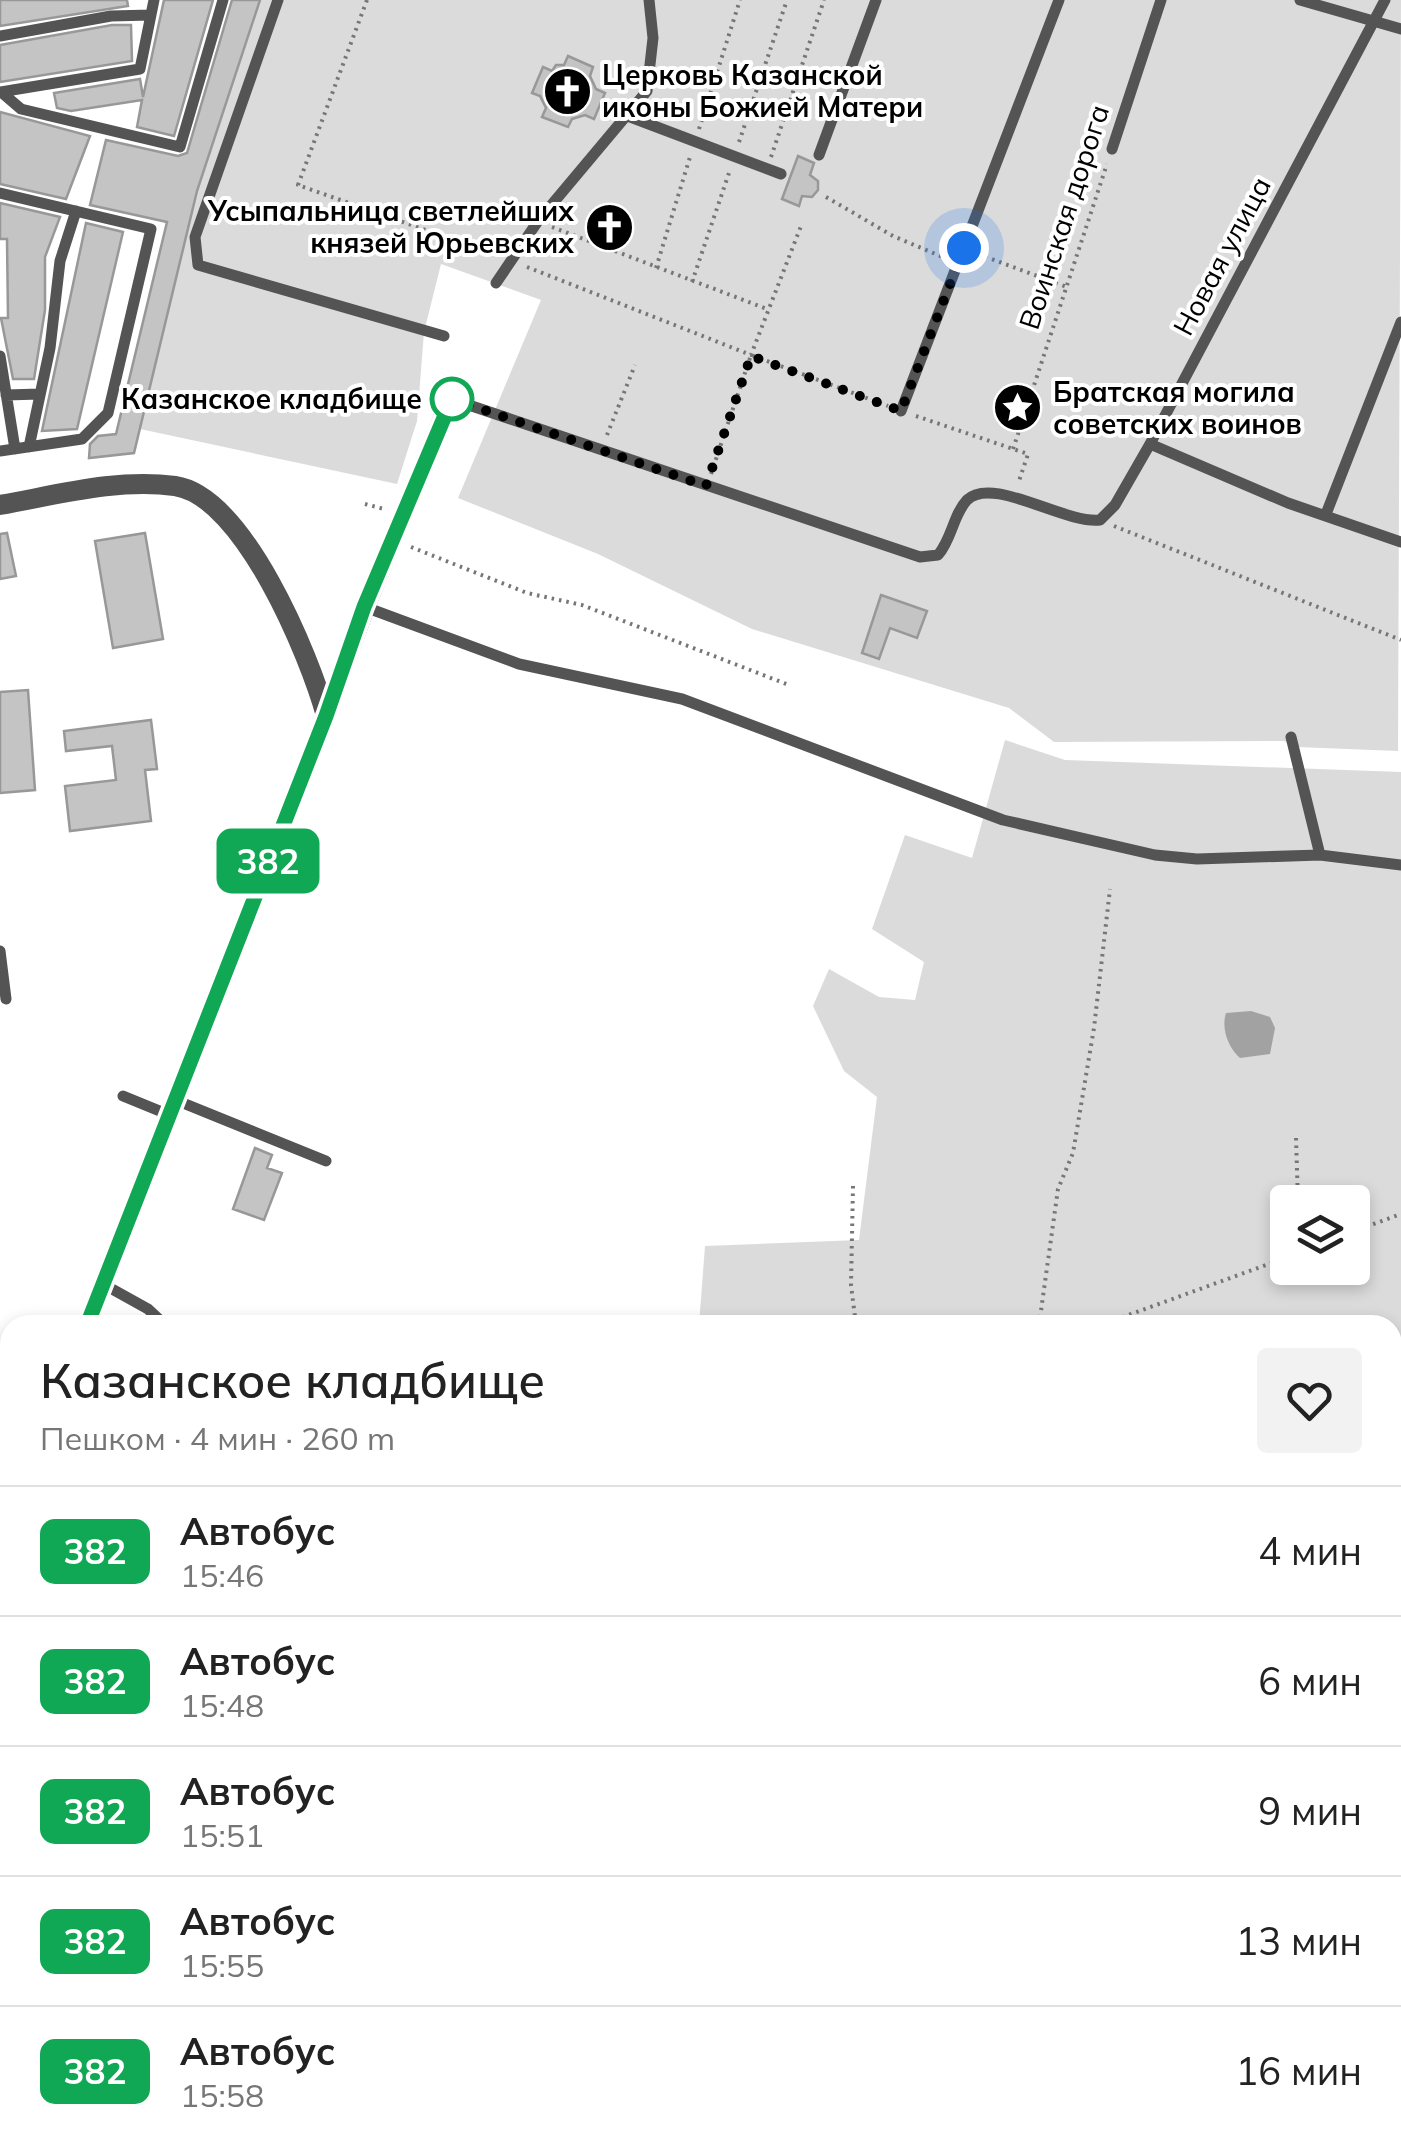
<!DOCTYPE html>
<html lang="ru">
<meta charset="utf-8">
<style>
:root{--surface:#fff;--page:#f2f2f2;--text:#222;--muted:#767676;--line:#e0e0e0}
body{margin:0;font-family:Mulish,sans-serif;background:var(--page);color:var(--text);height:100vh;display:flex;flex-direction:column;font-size:38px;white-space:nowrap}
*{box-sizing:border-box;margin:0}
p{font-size:32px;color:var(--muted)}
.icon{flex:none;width:55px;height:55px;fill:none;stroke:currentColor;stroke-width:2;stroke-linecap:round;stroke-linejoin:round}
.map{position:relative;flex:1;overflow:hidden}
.sheet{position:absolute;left:0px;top:1315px;width:1402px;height:842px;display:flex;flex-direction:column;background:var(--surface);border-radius:30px 30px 0 0;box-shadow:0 5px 15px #0003}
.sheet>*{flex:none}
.badge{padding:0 20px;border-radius:15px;font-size:35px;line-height:65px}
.tools{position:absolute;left:1270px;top:1185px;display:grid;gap:20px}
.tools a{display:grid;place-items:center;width:100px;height:100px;border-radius:10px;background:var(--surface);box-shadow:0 5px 15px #0003;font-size:50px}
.you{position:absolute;width:50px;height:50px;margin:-25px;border:8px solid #fff;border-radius:50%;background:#1a73e8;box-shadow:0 0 0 15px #1a73e833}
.map>.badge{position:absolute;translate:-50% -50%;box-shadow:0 0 0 5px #fff}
.round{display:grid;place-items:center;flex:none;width:105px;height:105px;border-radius:10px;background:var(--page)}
.head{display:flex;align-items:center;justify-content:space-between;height:170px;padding:0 40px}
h1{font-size:48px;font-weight:600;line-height:75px}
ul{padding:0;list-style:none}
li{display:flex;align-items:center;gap:30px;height:130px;padding:0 40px;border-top:2px solid var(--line)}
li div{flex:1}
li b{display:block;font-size:38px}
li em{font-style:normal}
li .badge{min-width:110px;font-weight:700;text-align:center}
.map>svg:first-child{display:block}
.green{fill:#dbdbdb;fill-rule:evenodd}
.water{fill:#a2a2a2}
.building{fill:#c4c4c4;stroke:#989898;stroke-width:2.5}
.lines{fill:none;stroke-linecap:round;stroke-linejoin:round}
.path{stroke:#767676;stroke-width:4;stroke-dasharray:2.5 5;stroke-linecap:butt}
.lane{stroke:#545454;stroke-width:11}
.street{stroke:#545454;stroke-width:20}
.line-casing{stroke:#fff;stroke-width:22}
.line{stroke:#10a855;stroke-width:15}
.walk{stroke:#000;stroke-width:10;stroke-dasharray:0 18}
.stop-dot{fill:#fff;stroke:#10a855;stroke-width:5}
.labels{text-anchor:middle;stroke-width:8;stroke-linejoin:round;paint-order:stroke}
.poi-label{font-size:28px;font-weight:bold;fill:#000;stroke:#fff;text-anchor:start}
.street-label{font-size:28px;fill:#000;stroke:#fff}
.stop-label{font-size:28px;font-weight:bold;fill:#000;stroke:#fff;text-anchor:end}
</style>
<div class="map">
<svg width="1401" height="2156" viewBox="0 0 1401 2156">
<rect width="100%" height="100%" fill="#fff"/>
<!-- green -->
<path class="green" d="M260 0H1401L1398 751 1297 747 1284 741 1054 742 1009 708 752 629 598 554 458 498 541 300 441 264 424 332 417 421 397 484 140 429 197 191Z
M1005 740 1065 760 1401 772V1385L1393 1388 1392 1325H699L705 1246 859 1240 877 1097 844 1071 813 1006 829 969 879 997 915 1000 924 962 872 929 905 835 972 858ZM1288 1202H1352V1268H1288Z
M1401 1403V1625L1393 1629 1392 1406Z
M1401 1670V1767L1393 1776V1674Z
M0 1896 10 1900V2148H24L21 2156H0Z
M886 2148H1372L1373 2156H793Z"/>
<!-- water -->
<path class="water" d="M1251 1011 1270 1017 1275 1028 1270 1054 1240 1058C1228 1048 1221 1028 1226 1013Z"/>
<!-- building -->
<path class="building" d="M0 0H127L128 6 0 26Z
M164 0H213L174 136 137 127 142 100 71 111 57 108 54 93 140 79 143 97Z
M232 0H260L197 191 134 453 89 458 90 444 98 436 116 434 167 222 90 205 106 140 178 156 187 153Z
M112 25H131L132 61 0 82V45Z
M568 56 593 67 590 76 596 89 605 93 594 119 585 115 572 119 568 127 542 117 546 108 540 96 532 93 543 67 552 71 556 65H564Z
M0 112 90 136 66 199 0 184Z
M798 156 814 163 810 175 818 181V190L812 197 802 196 799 206 782 199Z
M0 203 60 217 45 257V310L34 379H13L1 318H8L7 239H0Z
M604 213 623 221 614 242 595 234Z
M86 223 123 232 77 429 42 431Z
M7 533 16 576 0 579V534Z
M145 533 163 639 113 648 95 541Z
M881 595 927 611 917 638 890 628 879 659 862 653Z
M28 690 35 790 0 793V692Z
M151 720 157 769 145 770 151 821 70 831 65 786 116 780 112 746 66 751 64 731Z
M255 1148 272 1155 267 1168 282 1173 264 1220 233 1209Z"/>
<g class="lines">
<!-- path -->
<path class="path" d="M367 0 298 185 499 256
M699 129 740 0
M739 142 787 0
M771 157 824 0
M826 197 893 236 945 258
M552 227 767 309
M978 254 1067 287
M527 267 751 355 801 226
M656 268 690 157
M692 282 730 170
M916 416 1028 454 1018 484
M607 435 635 365
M1013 449 1107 164
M711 474 751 355 888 406
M365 504 384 509
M1114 526 1401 640
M411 547 527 593 582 605 789 685
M1296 1138 1298 1202
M853 1186 851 1285 856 1325
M1352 1232 1401 1214
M1039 1325 1058 1189 1073 1153 1094 1028 1110 889
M1101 1325 1288 1257"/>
<!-- lane -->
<path class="lane" d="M278 0 195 237 198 265 444 336
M1300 0 1401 29
M0 36 111 16 151 15
M0 92 140 69 154 0
M1 92 21 109 180 147 223 0
M625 115 781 174
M1112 149 1161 0
M819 155 876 0
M0 193 151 229 108 413 82 439 0 451
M496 283 538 221 647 91 653 38 649 0
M0 356 15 449
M6 395 40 394
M451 399 920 557 938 555C952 539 953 515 967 500 992 475 1064 524 1100 520L1115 505 1150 444 1385 0
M901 411 1059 0
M1150 444 1288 503 1401 542
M29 447 50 348 60 261 76 211
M1326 514 1401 322
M365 607 519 664 682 699 1003 820 1155 855 1197 859 1320 855 1401 865
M1291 737 1320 855
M0 951 6 999
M123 1096 167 1114
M173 1099 326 1161
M103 1284 148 1309 165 1325
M0 1586 10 1590
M0 1709 10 1708
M588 2156 589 2148"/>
<!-- street -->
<path class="street" d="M0 505C57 495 117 478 175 486 244 496 310 657 326 716
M87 1325 326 716 365 607 451 399
M0 1554 10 1527"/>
</g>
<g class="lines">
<defs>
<path id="line" d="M87 1325 326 716 364 607 452 399"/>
</defs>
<!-- line casing -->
<use href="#line" class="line-casing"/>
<!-- line -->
<use href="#line" class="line"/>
<!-- walk -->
<path class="walk" d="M452 399 706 486 751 356 901 411 964 248"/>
</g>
<!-- icons -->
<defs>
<symbol id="church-disc" viewBox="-11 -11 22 22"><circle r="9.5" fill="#000" stroke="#fff"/><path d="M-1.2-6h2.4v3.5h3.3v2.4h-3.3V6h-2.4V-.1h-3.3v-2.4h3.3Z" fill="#fff"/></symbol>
<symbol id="sight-disc" viewBox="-11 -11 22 22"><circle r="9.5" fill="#000" stroke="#fff"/><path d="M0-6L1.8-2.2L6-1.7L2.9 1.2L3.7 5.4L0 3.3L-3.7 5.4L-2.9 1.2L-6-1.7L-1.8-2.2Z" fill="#fff"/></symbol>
</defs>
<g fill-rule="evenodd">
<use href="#church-disc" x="540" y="64" width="55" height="55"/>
<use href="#church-disc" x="582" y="200" width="55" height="55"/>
<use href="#sight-disc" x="990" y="380" width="55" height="55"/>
</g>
<!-- markers -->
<circle class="stop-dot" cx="452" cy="399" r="20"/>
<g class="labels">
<!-- poi labels -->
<g class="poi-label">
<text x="602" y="85">Церковь Казанской<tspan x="602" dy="32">иконы Божией Матери</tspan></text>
<text x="574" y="221" text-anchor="end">Усыпальница светлейших<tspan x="574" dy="32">князей Юрьевских</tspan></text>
<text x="1053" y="402">Братская могила<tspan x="1053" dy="32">советских воинов</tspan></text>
</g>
<!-- street labels -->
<g class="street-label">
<text transform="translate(1064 217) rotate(-72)" y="10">Воинская дорога</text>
<text transform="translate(1222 256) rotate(-62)" y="10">Новая улица</text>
</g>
<!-- stop labels -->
<g class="stop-label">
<text x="422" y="409">Казанское кладбище</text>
</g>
</g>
</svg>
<div class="tools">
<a><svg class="icon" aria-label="layers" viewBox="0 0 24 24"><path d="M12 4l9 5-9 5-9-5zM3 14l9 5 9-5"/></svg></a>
</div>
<div class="you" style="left:964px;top:248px"></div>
<b class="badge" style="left:268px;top:861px;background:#10a855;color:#fff">382</b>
<section class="sheet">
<div class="head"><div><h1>Казанское кладбище</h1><p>Пешком · 4 мин · 260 m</p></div><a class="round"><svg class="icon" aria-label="heart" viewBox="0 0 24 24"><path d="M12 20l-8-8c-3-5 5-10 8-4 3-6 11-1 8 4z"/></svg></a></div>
<ul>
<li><span class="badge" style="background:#10a855;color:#fff">382</span><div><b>Автобус</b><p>15:46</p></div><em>4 мин</em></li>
<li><span class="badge" style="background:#10a855;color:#fff">382</span><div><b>Автобус</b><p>15:48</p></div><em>6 мин</em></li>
<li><span class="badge" style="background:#10a855;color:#fff">382</span><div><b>Автобус</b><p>15:51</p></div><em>9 мин</em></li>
<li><span class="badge" style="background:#10a855;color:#fff">382</span><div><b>Автобус</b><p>15:55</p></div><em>13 мин</em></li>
<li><span class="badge" style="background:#10a855;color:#fff">382</span><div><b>Автобус</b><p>15:58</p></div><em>16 мин</em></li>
</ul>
</section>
</div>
